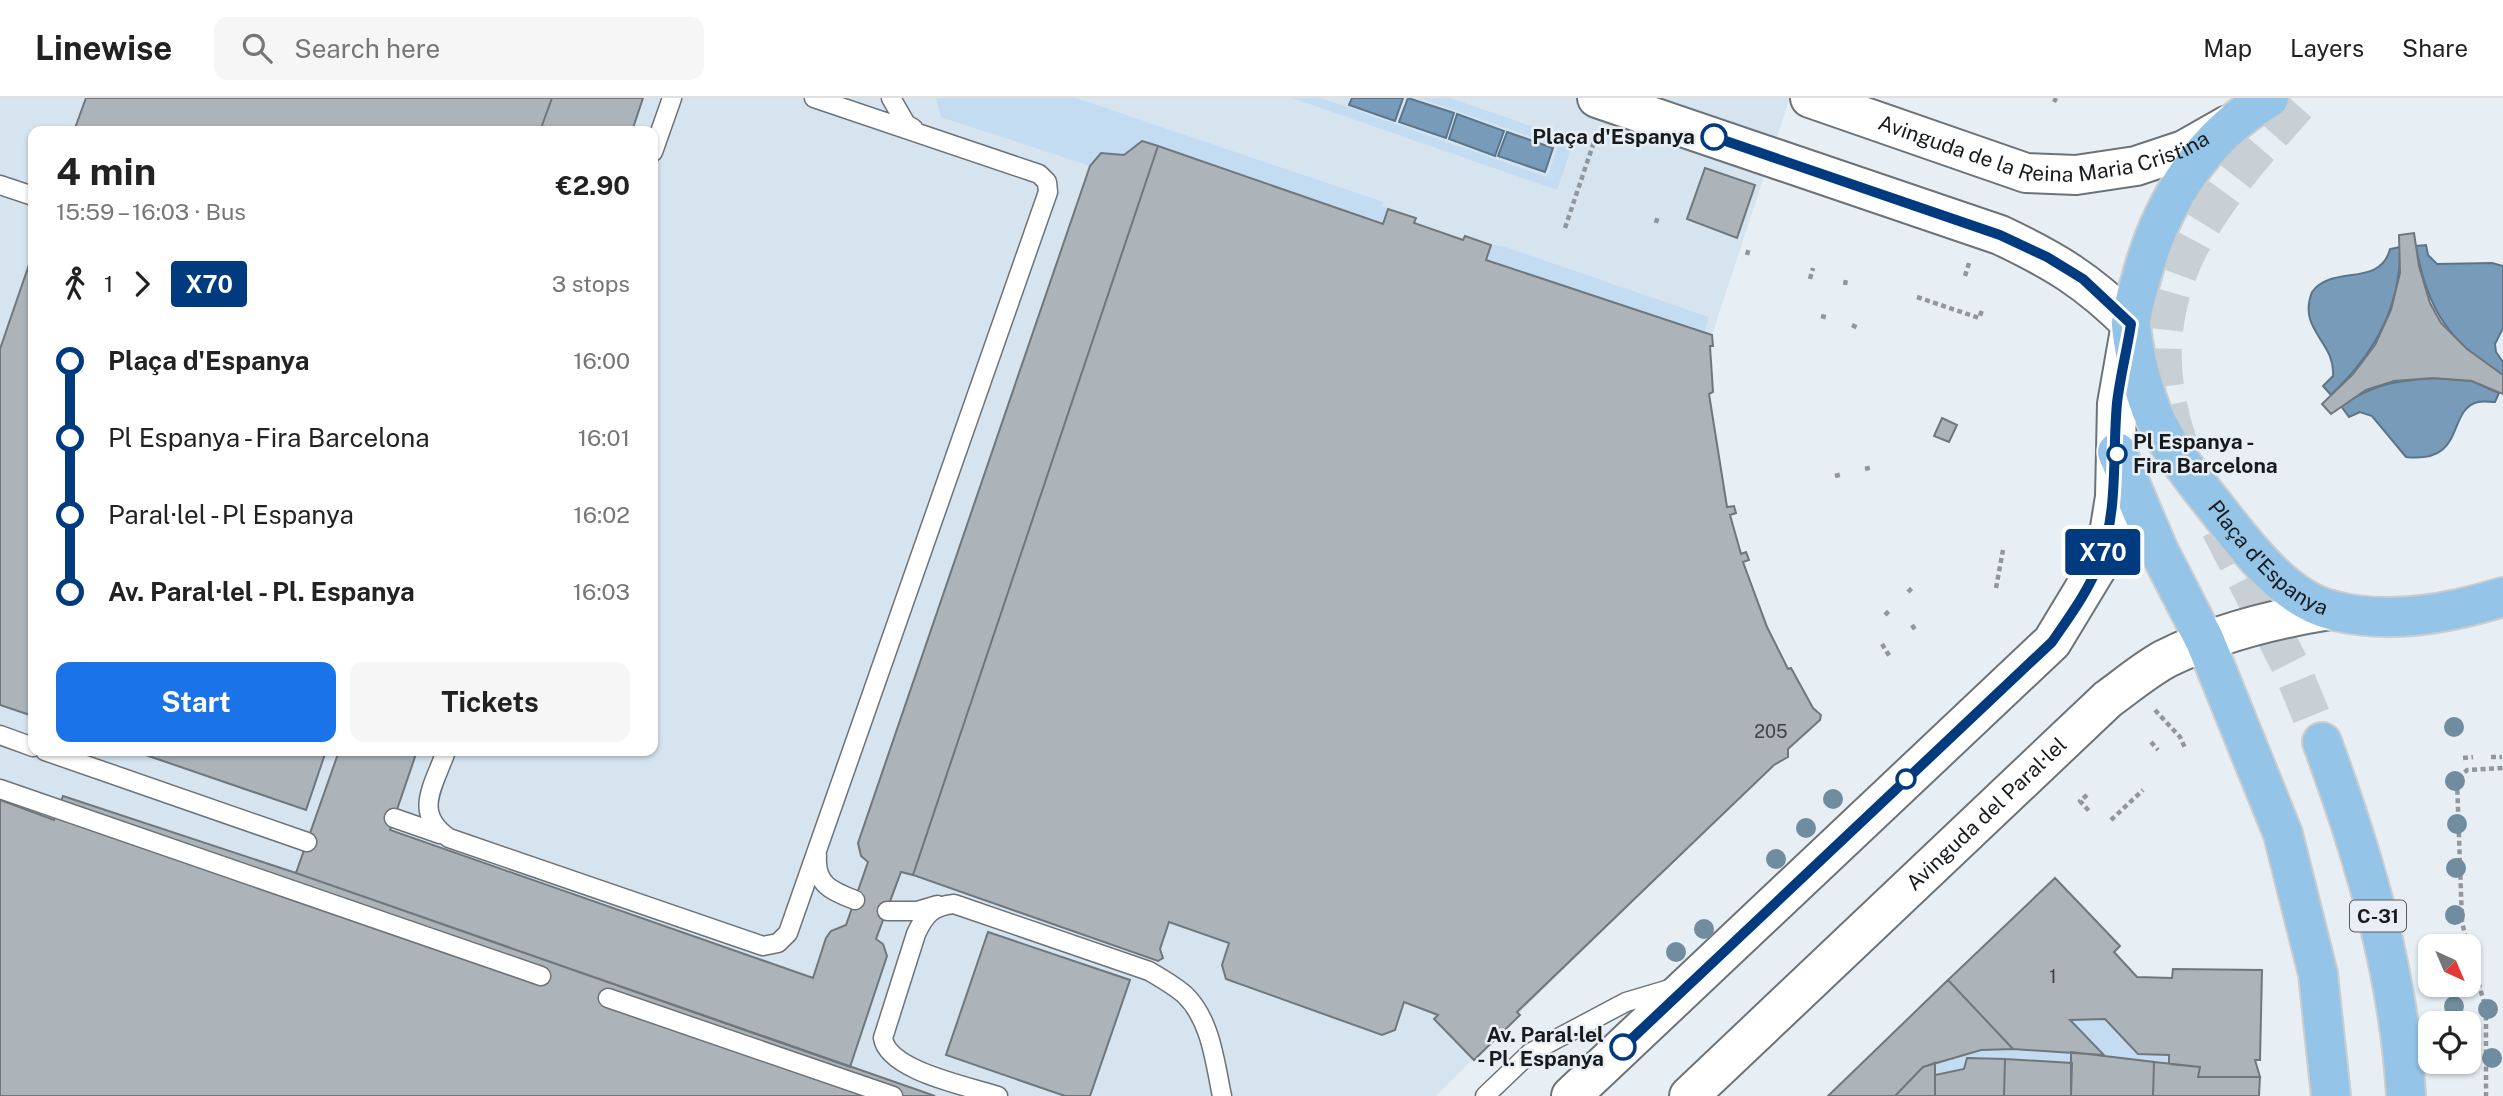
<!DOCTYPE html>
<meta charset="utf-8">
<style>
:root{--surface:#fff;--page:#f6f6f6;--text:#222;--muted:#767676;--line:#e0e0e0;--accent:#1a73e8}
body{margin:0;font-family:"Public Sans",sans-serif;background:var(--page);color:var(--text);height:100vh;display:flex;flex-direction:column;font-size:26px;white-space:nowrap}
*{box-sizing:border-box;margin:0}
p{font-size:23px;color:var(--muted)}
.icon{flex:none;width:38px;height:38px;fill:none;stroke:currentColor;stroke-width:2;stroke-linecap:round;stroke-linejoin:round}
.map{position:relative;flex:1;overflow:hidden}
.panel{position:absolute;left:28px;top:28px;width:630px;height:630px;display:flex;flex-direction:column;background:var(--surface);border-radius:14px;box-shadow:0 2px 5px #0004}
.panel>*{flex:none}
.badge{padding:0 14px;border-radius:5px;font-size:24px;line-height:46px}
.needle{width:46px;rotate:136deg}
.fabs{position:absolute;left:2418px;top:836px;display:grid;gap:14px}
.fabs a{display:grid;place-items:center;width:63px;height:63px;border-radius:14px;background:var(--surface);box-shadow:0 2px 5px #0004;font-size:35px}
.map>.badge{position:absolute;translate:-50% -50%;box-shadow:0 0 0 4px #fff}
.legs{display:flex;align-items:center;gap:10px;height:77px;padding:0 28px;font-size:23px}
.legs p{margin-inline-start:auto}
.headline{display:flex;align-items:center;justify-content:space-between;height:119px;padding:0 28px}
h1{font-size:38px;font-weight:700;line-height:52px}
.action{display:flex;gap:14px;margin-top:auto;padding:14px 28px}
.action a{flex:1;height:80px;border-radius:14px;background:var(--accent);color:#fff;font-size:28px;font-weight:700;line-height:80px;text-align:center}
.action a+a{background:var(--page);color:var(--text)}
ul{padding:0 28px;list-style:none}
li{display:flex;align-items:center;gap:24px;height:77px;font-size:26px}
li i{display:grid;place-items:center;width:10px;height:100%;margin:0 9px;background:currentColor}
li i::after{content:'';width:18px;height:18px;margin:-9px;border:5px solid;border-radius:50%;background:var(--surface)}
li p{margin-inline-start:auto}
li:first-child i{background:linear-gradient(#0000 50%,currentColor 0)}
li:last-child i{background:linear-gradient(currentColor 50%,#0000 0)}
header{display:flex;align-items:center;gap:42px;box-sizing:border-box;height:98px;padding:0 35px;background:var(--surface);border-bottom:2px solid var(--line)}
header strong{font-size:33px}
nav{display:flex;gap:38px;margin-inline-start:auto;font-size:24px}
.search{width:490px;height:63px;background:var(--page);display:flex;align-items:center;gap:18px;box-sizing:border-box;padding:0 24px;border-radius:14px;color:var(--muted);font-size:26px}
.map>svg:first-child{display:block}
.built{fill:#d6e4f0;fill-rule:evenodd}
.green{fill:#c3dcf1}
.water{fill:#779bb8;stroke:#5a758a;stroke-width:2}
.building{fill:#acb4ba;stroke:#70777c;stroke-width:2}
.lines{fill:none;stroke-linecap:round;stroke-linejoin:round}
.primary-tunnel{stroke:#c8cfd5;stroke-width:38;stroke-dasharray:38 19;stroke-linecap:butt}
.lane-casing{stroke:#6c7378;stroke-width:21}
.secondary-casing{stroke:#6c7378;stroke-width:42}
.primary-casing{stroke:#cccdcd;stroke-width:42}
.path{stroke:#91979c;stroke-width:4.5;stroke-dasharray:5 3.5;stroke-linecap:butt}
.lane{stroke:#fff;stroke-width:18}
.secondary{stroke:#fff;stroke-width:38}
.primary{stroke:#94c4e7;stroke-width:38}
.tree{fill:#708da0}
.line-1-casing{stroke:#fff;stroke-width:16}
.line-1{stroke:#003b80;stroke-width:10}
.stop-1-dot{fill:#fff;stroke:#003b80;stroke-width:3.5}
.labels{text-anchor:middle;stroke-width:5;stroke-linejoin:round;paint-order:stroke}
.number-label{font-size:18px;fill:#3d4144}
.shield{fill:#e7eff5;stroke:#565b5e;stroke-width:2}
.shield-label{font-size:19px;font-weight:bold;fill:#181b1d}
.street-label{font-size:21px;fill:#181b1d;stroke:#e7eff5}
.stop-label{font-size:21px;font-weight:bold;fill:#181b1d;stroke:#e7eff5;text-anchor:end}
</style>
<header>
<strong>Linewise</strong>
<div class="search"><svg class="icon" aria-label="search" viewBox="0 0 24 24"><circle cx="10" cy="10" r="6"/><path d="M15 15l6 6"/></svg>Search here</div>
<nav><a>Map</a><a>Layers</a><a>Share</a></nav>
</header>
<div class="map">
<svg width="2503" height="998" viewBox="0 0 2503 998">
<rect width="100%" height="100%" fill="#e7eff5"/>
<!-- built -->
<path class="built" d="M0 0H1790L1712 237 1713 248 1710 249 1713 294 1709 297 1727 408H1734L1736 415 1730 418 1741 456 1746 454 1749 462 1743 464 1778 553 1813 610 1821 617 1820 622 1788 651V659L1774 667 1651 785 1436 998H0ZM33 33H653V653H33Z"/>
<!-- green -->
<path class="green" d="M936 0H1076L1383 104 1382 108 1388 111 1383 126 1142 43 1124 57 1101 55 1090 68 941 19Z
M1292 0H1321L1547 79 1558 48 1419 0H1450L1574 43 1557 92Z
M1491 147 1505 149 1709 219 1704 234 1486 162Z
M2105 921 2169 957V966L2104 957 2070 922Z
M2013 951 2071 954 2072 965 2005 961 1935 977V965L1981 952Z"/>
<!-- water -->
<path class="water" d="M1352 0H1403L1395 23 1349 7Z
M1408 0 1454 15 1446 40 1399 24Z
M1457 16 1504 33 1495 58 1449 41Z
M1507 34 1553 50 1545 74 1498 58Z
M2426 147 2428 157 2437 166 2492 165 2503 168V230L2495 246 2496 254 2503 264V277C2449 246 2426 208 2416 148Z
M2400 149C2401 210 2374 256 2331 297L2323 288 2333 278C2336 244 2297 232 2312 194 2332 166 2380 190 2390 151Z
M2433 280 2472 283 2499 295 2495 304C2490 304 2483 303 2478 304 2446 312 2467 366 2406 359L2372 318 2360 314 2349 319 2341 308C2374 286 2394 283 2433 280Z"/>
<!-- building -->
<path class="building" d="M86 0H552L540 33H74Z
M552 0H643L632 33H540Z
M1142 43 1158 48 913 777 901 774 876 841 883 846 887 858 850 969 296 775 339 653H417L390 732 813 880 826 840 831 833 846 827 868 764 861 758 858 745 1090 68 1101 55 1124 57Z
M1158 48 1383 126 1388 111 1416 120 1414 125 1463 142 1465 138 1491 147 1486 162 1712 237 1713 248H1710L1713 294 1709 296 1727 409 1734 408 1736 415 1730 417 1741 456 1746 454 1749 462 1743 464 1767 529 1788 571 1791 570 1813 610 1821 617 1820 622 1788 651V659L1774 667 1651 785 1517 914 1520 917 1474 962 1434 921 1438 917 1404 904 1395 932 1382 937 1226 881 1222 867 1229 845 1169 824 1160 851 1163 860 1158 863 913 777Z
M1705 70 1755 87 1737 140 1687 121Z
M2414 135 2419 168 2430 205 2441 225 2467 251 2503 277V296L2472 283 2433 280 2394 283 2366 292 2331 316 2322 306 2353 276 2375 247 2391 212 2400 175 2399 137Z
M33 155V618L0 607V251Z
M1942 320 1957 327 1949 344 1934 338Z
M134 653H326L306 712Z
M63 698 296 775 935 998H0V702L54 722Z
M2055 780 2120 848 2114 854 2137 879 2172 880 2173 871 2262 872 2260 962H2255L2260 979H2198L2200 969 2169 966V957L2138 956 2105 921 2070 922 2104 957 2013 951 1948 882Z
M988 834 1130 882 1090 998H1065L946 957Z
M1948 882 2013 951 1981 952 1923 969 1895 998H1828Z
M2071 954 2154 964 2153 998H2071Z
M1967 960 2005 961 2004 998H1935V977L1964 971Z
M2005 961 2072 965 2071 998H2004Z
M2154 964 2200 969 2198 979H2260L2259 998H2153Z
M1935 965V998H1895L1923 969Z"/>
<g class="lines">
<!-- primary-tunnel -->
<path class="primary-tunnel" d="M2178 344C2128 193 2209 106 2303 0
M2220 430 2292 571 2322 644"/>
<defs>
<path id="lane" d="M891 0 906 26 913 30
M653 54 672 0
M0 87 33 98
M0 637 33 649
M45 653 307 744
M446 653C434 688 412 715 449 740L763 848 778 845 788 835 1048 94 1047 84 1039 76 814 0
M0 691 541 878
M394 720 440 736
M817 758C815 786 831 793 855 802
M887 813H917L937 807
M608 900 893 998
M998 998C968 988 888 973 883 940L916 836C925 816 933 808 954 806L1149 873C1161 880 1175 888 1185 897 1211 922 1215 965 1222 998
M1485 998 1530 955 1626 904 1673 890"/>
<g id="secondary">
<path id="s1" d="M1810 0 2026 75 2076 77 2136 68 2184 52 2228 27"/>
<path d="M1571 998 2052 544 2098 468 2109 436 2115 399 2117 306 2131 226C2088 183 2055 163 2000 137L1597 0"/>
<path id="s2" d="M1689 998 2108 601C2126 588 2145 572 2165 561 2217 535 2273 521 2330 512"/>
</g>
<g id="primary">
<path id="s3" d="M2269 0C2202 39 2160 107 2141 181 2137 195 2131 213 2131 227 2133 250 2140 278 2147 300 2160 343 2197 385 2224 420 2250 453 2287 501 2331 512 2388 527 2448 516 2503 499"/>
<path d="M2117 354 2158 451 2205 543 2283 736 2318 876 2331 998"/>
<path d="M2322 644C2364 758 2399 875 2406 998"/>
</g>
</defs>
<!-- lane casing -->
<use href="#lane" class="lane-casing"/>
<!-- secondary casing -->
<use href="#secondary" class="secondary-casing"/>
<!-- primary casing -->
<use href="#primary" class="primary-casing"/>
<!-- path -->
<path class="path" d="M2054 4 2056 0
M1656 125 1658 117
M1565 130 1596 38
M1747 157 1749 150
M1965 178 1969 165
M1810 181 1813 170
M1845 187 1846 181
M1917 199 1979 220 1983 210
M1821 218 1829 220
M1852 227 1858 230
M1865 371 1873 369
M1835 378 1843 376
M1996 490 2003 452
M1908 494 1913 489
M1885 517 1891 511
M1912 527 1916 533
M1882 546 1890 559
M2155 612 2180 639 2186 652
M2151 644 2158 652
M2491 659H2502
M2463 660 2473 659
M2087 697 2080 703 2090 714
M2111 722 2143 692
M2468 849 2462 824 2457 682 2467 672 2503 670
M2469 852 2486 911V998"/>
<!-- lane -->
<use href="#lane" class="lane"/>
<!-- secondary -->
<use href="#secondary" class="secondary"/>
<!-- primary -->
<use href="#primary" class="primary"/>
</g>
<!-- trees -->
<g class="tree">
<circle cx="2454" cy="629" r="10"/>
<circle cx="2455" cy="683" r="10"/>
<circle cx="1833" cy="701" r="10"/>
<circle cx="2457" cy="726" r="10"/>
<circle cx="1806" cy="730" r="10"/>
<circle cx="1776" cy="761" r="10"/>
<circle cx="2456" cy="770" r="10"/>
<circle cx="2455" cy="817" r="10"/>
<circle cx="1704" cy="831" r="10"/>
<circle cx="1676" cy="854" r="10"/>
<circle cx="2454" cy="908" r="10"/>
<circle cx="2488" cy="911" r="10"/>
<circle cx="2492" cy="960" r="10"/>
</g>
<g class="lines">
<defs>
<path id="line-1" d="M1623 949 2052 544C2069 519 2088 494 2099 465 2119 412 2112 360 2117 305 2120 279 2127 252 2131 226L2083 181 2047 159 2000 137 1714 39"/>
</defs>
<!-- line-1 casing -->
<use href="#line-1" class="line-1-casing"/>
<!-- line-1 -->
<use href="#line-1" class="line-1"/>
</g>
<!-- markers -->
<g class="stop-1-dot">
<circle cx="1714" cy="39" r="12"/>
<circle cx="2117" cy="356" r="9"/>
<circle cx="1906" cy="681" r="9"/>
<circle cx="1623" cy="949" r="12"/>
</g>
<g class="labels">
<!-- number labels -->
<g class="number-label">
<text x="1771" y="640">205</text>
<text x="2053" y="885">1</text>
</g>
<!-- shield labels -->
<rect class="shield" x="2350" y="802.5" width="56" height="31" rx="5"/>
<g class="shield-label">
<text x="2378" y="825">C-31</text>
</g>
<!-- street labels -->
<g class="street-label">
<text dy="7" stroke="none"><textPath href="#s1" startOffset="245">Avinguda de la Reina Maria Cristina</textPath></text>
<text dy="7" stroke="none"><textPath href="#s3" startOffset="553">Plaça d'Espanya</textPath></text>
<text dy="7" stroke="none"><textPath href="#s2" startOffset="410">Avinguda del Paral·lel</textPath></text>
</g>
<!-- stop labels -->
<g class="stop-label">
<text x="1695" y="46">Plaça d'Espanya</text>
<text x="2133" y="351" text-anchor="start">Pl Espanya -<tspan x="2133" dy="24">Fira Barcelona</tspan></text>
<text x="1604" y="944">Av. Paral·lel<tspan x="1604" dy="24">- Pl. Espanya</tspan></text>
</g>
</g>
</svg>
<div class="fabs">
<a><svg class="needle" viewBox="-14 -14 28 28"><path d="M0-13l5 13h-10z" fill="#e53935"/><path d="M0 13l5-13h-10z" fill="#767676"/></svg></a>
<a><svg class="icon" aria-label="locate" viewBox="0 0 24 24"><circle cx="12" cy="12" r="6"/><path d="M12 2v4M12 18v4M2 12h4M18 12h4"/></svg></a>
</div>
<b class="badge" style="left:2103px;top:454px;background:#003b80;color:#fff">X70</b>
<section class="panel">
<div class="headline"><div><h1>4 min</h1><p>15:59 – 16:03 · Bus</p></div><b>€2.90</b></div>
<div class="legs"><svg class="icon" aria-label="walk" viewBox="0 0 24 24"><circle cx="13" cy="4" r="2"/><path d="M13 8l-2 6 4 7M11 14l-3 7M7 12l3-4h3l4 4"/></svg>1<svg class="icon" aria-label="forward" viewBox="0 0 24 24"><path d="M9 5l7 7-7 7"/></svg><b class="badge" style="background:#003b80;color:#fff">X70</b><p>3 stops</p></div>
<ul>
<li><i style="color:#003b80"></i><b>Plaça d'Espanya</b><p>16:00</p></li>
<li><i style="color:#003b80"></i><span>Pl Espanya - Fira Barcelona</span><p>16:01</p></li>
<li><i style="color:#003b80"></i><span>Paral·lel - Pl Espanya</span><p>16:02</p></li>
<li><i style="color:#003b80"></i><b>Av. Paral·lel - Pl. Espanya</b><p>16:03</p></li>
</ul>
<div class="action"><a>Start</a><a>Tickets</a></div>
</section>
</div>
